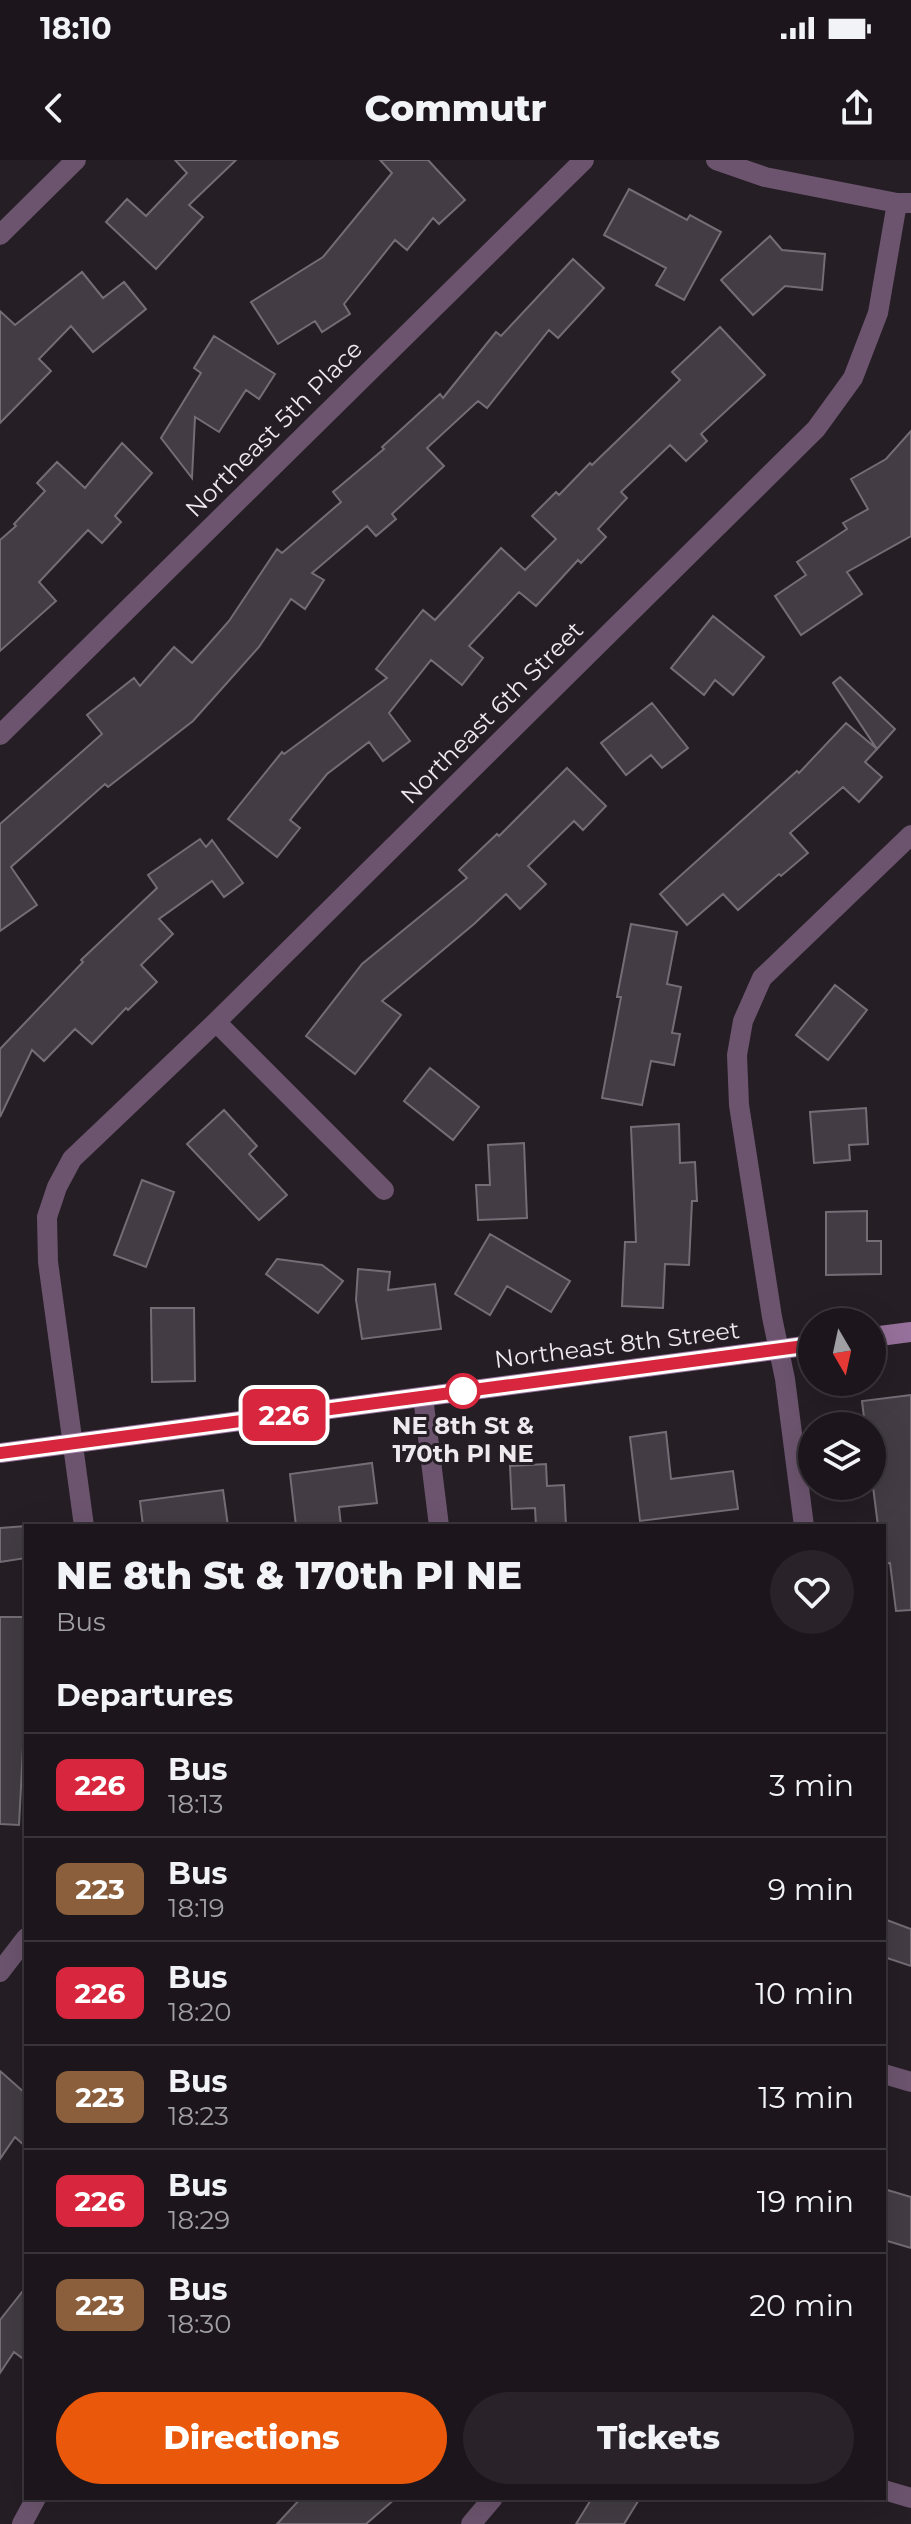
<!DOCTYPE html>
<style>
:root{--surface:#1c161c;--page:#292329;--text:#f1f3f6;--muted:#a09fa3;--line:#3a353b;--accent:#ea580c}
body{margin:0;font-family:Montserrat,sans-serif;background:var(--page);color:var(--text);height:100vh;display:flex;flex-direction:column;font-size:30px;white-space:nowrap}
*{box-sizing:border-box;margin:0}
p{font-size:26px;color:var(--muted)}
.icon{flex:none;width:44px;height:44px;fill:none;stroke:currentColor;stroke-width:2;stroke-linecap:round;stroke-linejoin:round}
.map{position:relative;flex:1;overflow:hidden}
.panel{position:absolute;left:24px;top:1364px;width:862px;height:976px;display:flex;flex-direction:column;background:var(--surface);border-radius:0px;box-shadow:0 8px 32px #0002,0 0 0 2px var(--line)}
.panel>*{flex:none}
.badge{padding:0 16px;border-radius:12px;font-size:28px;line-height:52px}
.needle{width:52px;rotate:171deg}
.controls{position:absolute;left:798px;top:1148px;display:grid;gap:16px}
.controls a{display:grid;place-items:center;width:88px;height:88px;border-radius:50%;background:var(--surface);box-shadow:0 8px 32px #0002,0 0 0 2px var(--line);font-size:40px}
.map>.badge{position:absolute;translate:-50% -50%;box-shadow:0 0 0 4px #fff}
h2{padding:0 32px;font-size:30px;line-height:72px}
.round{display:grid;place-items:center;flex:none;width:84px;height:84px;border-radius:42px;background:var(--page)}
.headline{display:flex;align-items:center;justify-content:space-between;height:136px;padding:0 32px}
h1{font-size:38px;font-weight:800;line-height:60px}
.action{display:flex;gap:16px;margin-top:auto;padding:16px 32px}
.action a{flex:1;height:92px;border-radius:48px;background:var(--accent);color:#fff;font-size:32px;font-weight:800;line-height:92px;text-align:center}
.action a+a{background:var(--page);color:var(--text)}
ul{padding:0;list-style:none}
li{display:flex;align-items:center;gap:24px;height:104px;padding:0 32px;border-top:2px solid var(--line)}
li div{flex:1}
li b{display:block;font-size:30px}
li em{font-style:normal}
li .badge{min-width:88px;font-weight:700;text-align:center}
.status{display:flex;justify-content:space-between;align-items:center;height:56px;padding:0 40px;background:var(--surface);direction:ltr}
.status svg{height:22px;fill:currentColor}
header{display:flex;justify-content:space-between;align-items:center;height:104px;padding:0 32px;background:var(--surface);font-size:36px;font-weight:800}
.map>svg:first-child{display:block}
.building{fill:#433c44;stroke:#756d76;stroke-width:2}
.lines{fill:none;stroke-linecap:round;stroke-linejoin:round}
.street{stroke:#6c546e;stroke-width:20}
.secondary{stroke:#96719b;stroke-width:20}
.line-casing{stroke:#fff;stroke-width:18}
.line{stroke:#d7263d;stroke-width:12}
.stop-dot{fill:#fff;stroke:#d7263d;stroke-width:4}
.labels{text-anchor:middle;stroke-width:6;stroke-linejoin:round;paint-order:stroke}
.street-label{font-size:24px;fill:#ede9ed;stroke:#251e25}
.stop-label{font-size:24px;font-weight:bold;fill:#ede9ed;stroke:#251e25}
</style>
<div class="status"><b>18:10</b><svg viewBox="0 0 49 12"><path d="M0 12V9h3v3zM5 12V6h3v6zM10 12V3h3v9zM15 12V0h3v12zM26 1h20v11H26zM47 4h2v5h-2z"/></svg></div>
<header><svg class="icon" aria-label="back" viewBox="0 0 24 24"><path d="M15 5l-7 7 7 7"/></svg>Commutr<svg class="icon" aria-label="share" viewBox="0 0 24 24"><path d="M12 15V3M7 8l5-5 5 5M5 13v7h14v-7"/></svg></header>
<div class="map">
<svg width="911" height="2364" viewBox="0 0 911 2364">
<rect width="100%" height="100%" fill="#251e25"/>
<!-- building -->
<path class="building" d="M175 0H236L189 45 203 57 156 109 106 62 127 39 146 56 187 13Z
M380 0H428L465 40 439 64 433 58 407 90 395 80 344 144 350 154 322 172 315 161 278 184 251 142 323 97 392 13Z
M629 29 687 60 690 55 721 72 684 140 656 125 666 108 604 75Z
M770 76 782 90 825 94 822 130 785 126 753 155 721 120Z
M573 99 604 128 558 178 549 170 487 248 478 241 427 288 444 306 392 354 396 359 376 376 367 366 312 413 324 420 305 449 291 439 259 487 193 561 108 627 105 624 11 707 37 745 0 771V664L102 574 87 555 134 518 140 526 174 487 192 503 229 461 277 389 282 393 341 342 333 332 384 289 382 287 440 234 443 238 496 172 501 176Z
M82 112 103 138 124 122 146 149 93 192 71 166 39 199 51 211 0 263V151L15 165Z
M720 167 765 215 701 274 707 281 686 301 670 285 621 332 627 338 598 369 606 377 581 403 578 400 536 446 519 432 469 486 483 498 462 525 431 500 389 553 410 581 383 601 369 582 327 614 290 660 300 668 277 697 228 659 282 592 284 594 387 518 376 509 423 450 435 460 501 388 525 410 556 379 532 356 556 332 559 335 590 303 592 305 680 220 672 212Z
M214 176 275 214 259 239 246 230 219 272 195 257 192 318 161 278 201 213 194 208Z
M911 271V376L847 412 862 434 801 475 775 436 806 415 797 402 847 369 843 363 868 349 851 319 886 299Z
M122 283 152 313 115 356 121 362 102 383 88 370 39 422 56 441 0 491V380L16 366 14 364 45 331 37 323 57 302 85 328Z
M713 456 764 497 733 535 715 520 704 535 671 508Z
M840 517 895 569 877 589 833 523Z
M652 543 688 588 662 608 651 595 626 615 601 583Z
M846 563 877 589 865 602 882 617 859 642 843 627 790 673 808 693 781 716 779 714 738 750 723 734 687 765 660 734 797 611 799 613Z
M567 608 606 646 583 670 574 661 528 706 546 724 520 749 506 734 474 764 382 841 401 855 355 914 306 876 362 804 467 718 459 710 497 674 499 676Z
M200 679 206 687 212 680 243 723 224 737 212 721 159 759 173 774 141 805 157 822 128 850 126 848 92 884 75 869 44 901 32 890 0 957V889L83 802 81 800 157 728 148 715Z
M631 764 677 772 667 824 681 827 672 873 680 874 674 905 651 901 642 945 602 938 621 837H617Z
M835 825 867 850 828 900 796 875Z
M430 908 479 947 453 980 404 941Z
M866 948 868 984 849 985 850 1000 814 1003 810 952Z
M224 950 257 986 249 994 287 1035 259 1060 187 984Z
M679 964 680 1003 695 1002 697 1041H692L689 1105 665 1104 663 1148 622 1146 625 1082H636L631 967Z
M524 983 527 1058 478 1060 476 1025H490L488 985Z
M142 1020 174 1032 146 1107 114 1095Z
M867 1051V1081H881V1114L826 1115V1052Z
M490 1074 570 1121 551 1152 507 1126 490 1155 455 1134Z
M277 1099 322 1105 343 1121 318 1153 266 1114Z
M358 1109 390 1112 388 1130 435 1124 441 1169 362 1179 356 1140Z
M151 1148H194L195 1221 152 1222Z
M911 1235V1450L896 1451 890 1403 884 1404V1366H878L872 1319V1266H865L862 1241Z
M666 1272 671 1319 733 1311 738 1349 640 1361 630 1277Z
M372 1303 377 1343 339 1347 341 1366H296L290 1314Z
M546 1304 547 1326 564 1325 566 1366H536L535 1348 512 1349 510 1306Z
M223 1330 228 1366H143L140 1341Z
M26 1366V1398L0 1402V1368Z
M0 1457H23L24 1507H26V1588H23L19 1665 0 1664Z
M884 1759 911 1769V1806L884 1797Z
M0 1911 26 1934V1987L15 1977 0 1999Z
M884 2029 911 2037V2088L884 2080Z
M26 2127V2201L14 2192 0 2213V2160Z
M301 2338H396L366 2364H277Z
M592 2338H640L624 2364H576Z"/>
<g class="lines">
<!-- street -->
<path class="street" d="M716 0 765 17 897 43H911
M0 75 76 0
M0 575 584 0
M216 862 384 1030
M423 1237 439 1366
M84 1366 48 1102 47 1057 57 1027 72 999 216 862 816 269 853 218 878 153 897 43
M804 1366 785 1219 772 1157 739 945 737 895 743 861 762 818 911 675
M0 1812 26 1778
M884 1914 911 1922
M884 2330 911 2338
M22 2364 36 2338
M471 2364 493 2338"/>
<!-- secondary -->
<path class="secondary" d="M872 1177 911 1172
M0 1293 812 1185"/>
</g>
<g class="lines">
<defs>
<path id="line" d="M0 1293 812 1185"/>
</defs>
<!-- line casing -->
<use href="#line" class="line-casing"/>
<!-- line -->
<use href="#line" class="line"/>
</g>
<!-- markers -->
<circle class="stop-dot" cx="463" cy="1231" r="16"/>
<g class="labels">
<!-- street labels -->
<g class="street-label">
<text transform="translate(274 269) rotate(-45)" y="8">Northeast 5th Place</text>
<text transform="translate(492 553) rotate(-45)" y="8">Northeast 6th Street</text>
<text transform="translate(617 1185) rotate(-7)" y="8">Northeast 8th Street</text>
</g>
<!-- stop labels -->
<g class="stop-label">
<text x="463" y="1274">NE 8th St &amp;<tspan x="463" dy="28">170th Pl NE</tspan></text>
</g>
</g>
</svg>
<div class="controls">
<a><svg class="needle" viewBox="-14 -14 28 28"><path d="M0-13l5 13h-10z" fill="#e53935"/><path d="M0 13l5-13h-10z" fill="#a09fa3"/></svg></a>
<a><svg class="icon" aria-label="layers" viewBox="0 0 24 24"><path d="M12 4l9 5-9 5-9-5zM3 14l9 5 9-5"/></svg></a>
</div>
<b class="badge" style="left:284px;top:1255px;background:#d7263d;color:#fff">226</b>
<section class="panel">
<div class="headline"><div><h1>NE 8th St &amp; 170th Pl NE</h1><p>Bus</p></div><a class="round"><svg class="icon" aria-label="heart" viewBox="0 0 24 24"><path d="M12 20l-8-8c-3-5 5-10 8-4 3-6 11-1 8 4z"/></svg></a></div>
<h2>Departures</h2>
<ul>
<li><span class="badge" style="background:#d7263d;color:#fff">226</span><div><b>Bus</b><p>18:13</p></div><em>3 min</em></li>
<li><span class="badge" style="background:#8b5e3c;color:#fff">223</span><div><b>Bus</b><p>18:19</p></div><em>9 min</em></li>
<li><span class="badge" style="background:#d7263d;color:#fff">226</span><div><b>Bus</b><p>18:20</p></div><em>10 min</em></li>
<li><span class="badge" style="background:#8b5e3c;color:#fff">223</span><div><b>Bus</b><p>18:23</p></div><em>13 min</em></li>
<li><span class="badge" style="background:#d7263d;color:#fff">226</span><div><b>Bus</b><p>18:29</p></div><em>19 min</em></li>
<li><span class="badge" style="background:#8b5e3c;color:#fff">223</span><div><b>Bus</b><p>18:30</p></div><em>20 min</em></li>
</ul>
<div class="action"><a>Directions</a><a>Tickets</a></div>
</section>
</div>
